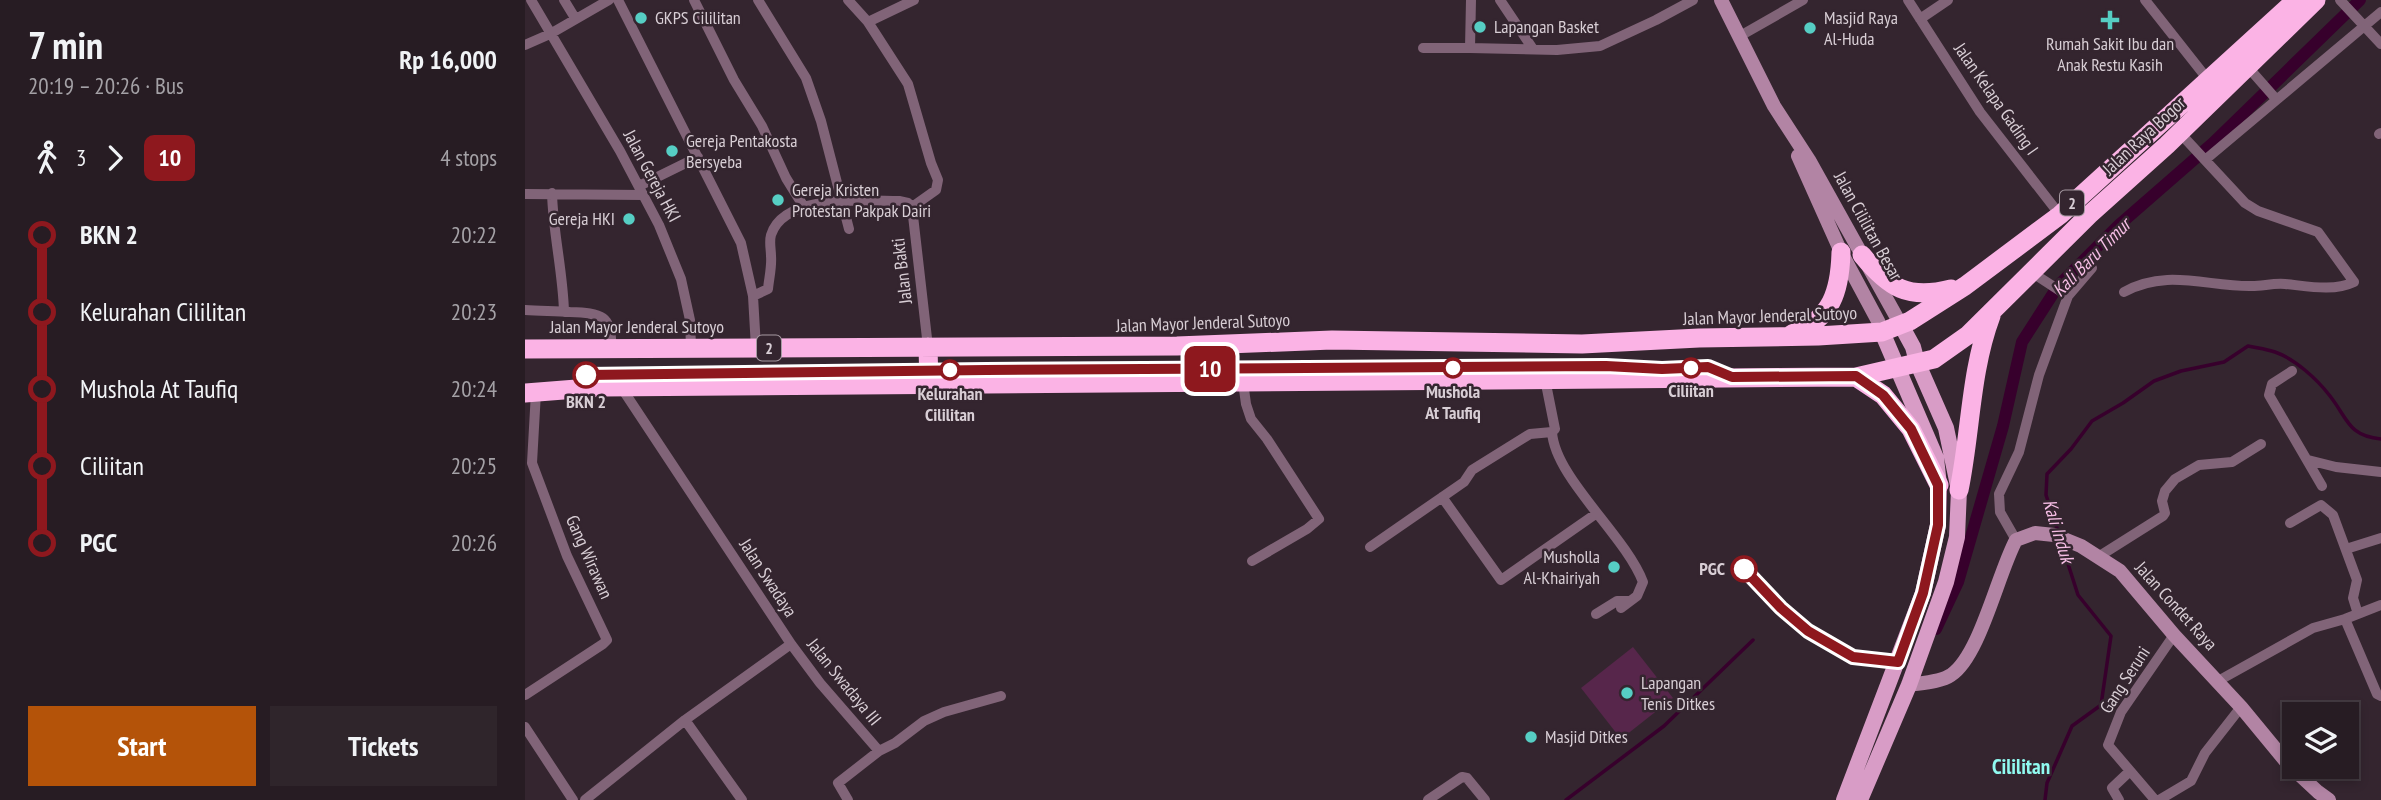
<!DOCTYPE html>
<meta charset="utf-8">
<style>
:root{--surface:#271c23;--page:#2f252b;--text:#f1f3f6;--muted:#a4a1a6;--line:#433a41;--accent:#b45309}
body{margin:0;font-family:"PT Sans Narrow",sans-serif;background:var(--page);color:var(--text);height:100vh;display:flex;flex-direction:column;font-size:26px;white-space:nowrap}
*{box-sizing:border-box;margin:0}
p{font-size:23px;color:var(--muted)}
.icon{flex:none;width:38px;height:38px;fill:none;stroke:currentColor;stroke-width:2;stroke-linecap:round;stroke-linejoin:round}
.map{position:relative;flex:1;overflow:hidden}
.details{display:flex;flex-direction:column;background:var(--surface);width:525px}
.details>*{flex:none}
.badge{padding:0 14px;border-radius:10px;font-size:24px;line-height:46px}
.buttons{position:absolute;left:1757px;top:702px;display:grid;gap:14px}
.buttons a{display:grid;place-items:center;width:77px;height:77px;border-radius:0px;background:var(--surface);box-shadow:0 4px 10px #0003,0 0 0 2px var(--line);font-size:35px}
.map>.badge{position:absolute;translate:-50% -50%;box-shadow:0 0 0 4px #fff}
.legs{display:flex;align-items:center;gap:10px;height:77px;padding:0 28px;font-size:23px}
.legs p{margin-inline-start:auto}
.overview{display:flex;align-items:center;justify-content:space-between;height:119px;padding:0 28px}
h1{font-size:38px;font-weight:600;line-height:52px}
.primary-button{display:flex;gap:14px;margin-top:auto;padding:14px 28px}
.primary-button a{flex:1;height:80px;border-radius:0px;background:var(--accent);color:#fff;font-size:28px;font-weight:600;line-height:80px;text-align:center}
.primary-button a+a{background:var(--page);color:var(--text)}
ul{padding:0 28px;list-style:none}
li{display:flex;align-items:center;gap:24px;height:77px;font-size:26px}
li i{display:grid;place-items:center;width:10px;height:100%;margin:0 9px;background:currentColor}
li i::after{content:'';width:18px;height:18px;margin:-9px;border:5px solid;border-radius:50%;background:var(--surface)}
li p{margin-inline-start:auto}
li:first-child i{background:linear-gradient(#0000 50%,currentColor 0)}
li:last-child i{background:linear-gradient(currentColor 50%,#0000 0)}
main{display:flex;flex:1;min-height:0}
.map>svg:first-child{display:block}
.pitch{fill:#57264b}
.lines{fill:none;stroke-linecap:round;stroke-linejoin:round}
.stream{stroke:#37002c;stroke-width:3.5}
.canal{stroke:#37002c;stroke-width:12}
.street{stroke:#816478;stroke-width:10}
.secondary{stroke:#b284a4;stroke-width:14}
.primary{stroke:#d89cc6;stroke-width:16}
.highway{stroke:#fbb3e5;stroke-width:19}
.line-1-casing{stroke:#fff;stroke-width:16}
.line-1{stroke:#8e181e;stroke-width:10}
.poi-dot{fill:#56cec4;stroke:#34252f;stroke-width:2.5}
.stop-1-dot{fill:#fff;stroke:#8e181e;stroke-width:3.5}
.labels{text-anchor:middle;stroke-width:5;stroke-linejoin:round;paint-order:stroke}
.shield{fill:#34252f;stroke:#a79ba3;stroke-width:2}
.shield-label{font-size:16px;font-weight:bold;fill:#d8ced5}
.poi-label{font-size:18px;fill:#d8ced5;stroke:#34252f;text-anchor:start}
.street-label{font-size:18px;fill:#d8ced5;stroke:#34252f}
.stop-label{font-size:18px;font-weight:bold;fill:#d8ced5;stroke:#34252f}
.water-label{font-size:19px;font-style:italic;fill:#f5bde4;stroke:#34252f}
.quarter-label{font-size:21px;font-weight:bold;fill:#90faf0;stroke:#34252f}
</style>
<main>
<section class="details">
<div class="overview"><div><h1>7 min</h1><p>20:19 – 20:26 · Bus</p></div><b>Rp 16,000</b></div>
<div class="legs"><svg class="icon" aria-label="walk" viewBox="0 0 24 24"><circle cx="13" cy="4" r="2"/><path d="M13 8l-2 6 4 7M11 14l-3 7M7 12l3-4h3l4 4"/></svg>3<svg class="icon" aria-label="forward" viewBox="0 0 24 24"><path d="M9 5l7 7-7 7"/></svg><b class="badge" style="background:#8e181e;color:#fff">10</b><p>4 stops</p></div>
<ul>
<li><i style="color:#8e181e"></i><b>BKN 2</b><p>20:22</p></li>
<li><i style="color:#8e181e"></i><span>Kelurahan Cililitan</span><p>20:23</p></li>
<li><i style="color:#8e181e"></i><span>Mushola At Taufiq</span><p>20:24</p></li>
<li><i style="color:#8e181e"></i><span>Ciliitan</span><p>20:25</p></li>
<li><i style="color:#8e181e"></i><b>PGC</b><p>20:26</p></li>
</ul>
<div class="primary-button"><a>Start</a><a>Tickets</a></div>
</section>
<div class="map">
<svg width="1856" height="800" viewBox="0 0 1856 800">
<rect width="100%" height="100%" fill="#34252f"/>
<!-- pitch -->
<path class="pitch" d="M1108 647 1148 698 1096 739 1056 688Z"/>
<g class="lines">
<!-- stream -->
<path class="stream" d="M1533 531 1521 495 1522 474 1546 449 1567 421 1598 403 1629 381 1656 371 1699 362 1723 346C1732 348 1741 349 1750 352 1770 359 1792 379 1805 396 1823 419 1823 436 1856 439
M1041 800 1139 726 1228 640
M1520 800 1522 783 1547 726 1576 705 1586 636 1553 595 1536 542"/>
<!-- canal -->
<path class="canal" d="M1411 629 1433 582 1478 426 1497 342 1533 286 1594 225 1688 143 1835 0"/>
<!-- street -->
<path class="street" d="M6 0 95 151 134 225 156 279 165 320 166 347
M39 0 50 18
M93 0 216 243 228 296 231 348
M169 0 209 80 237 126 261 178 279 207
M233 0 281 78 296 121 324 229
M323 0 343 22 383 84 406 163 413 180 411 190 387 207
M946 0 945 48 1032 50 1075 46 1131 20 1168 0
M975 0 1008 49
M1383 0 1455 112 1535 215
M1620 0 1684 81
M1815 0 1856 44
M1395 19 1423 0
M343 22 389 0
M1215 36 1278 0
M0 45 25 34 84 0
M898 48H945
M1722 66 1751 99
M1854 134 1856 133
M1680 160 1856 12
M114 186 173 157
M27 193C28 233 38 272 39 312
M0 194 119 195
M387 207 403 347
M1506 272 1543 296
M1599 292C1642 268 1683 287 1727 286 1738 286 1748 283 1760 284 1782 286 1808 292 1829 282L1793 232 1733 211 1720 203 1654 132
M228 296 243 289C244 278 247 267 246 256 246 249 244 242 246 235 259 193 340 201 374 201L383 203 387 207
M0 310C15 311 30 311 45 312 76 313 88 315 86 349
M1767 371 1747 384 1744 395 1797 486
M1020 379 1030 429 1027 432C1030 478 1100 535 1118 582L1112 596 1096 608
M718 382 721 404 726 419 742 439 794 519 782 529 727 561
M1783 460 1811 467 1856 472
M917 497 976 580 1072 513
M1765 523 1796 505 1808 515 1832 580 1828 598 1833 614
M1491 540 1475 512 1474 494 1494 452 1514 375 1543 296 1567 268
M845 547 939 482 947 470 1005 434 1027 432
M1821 549 1856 538
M1573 557 1638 516 1640 513 1637 501 1640 491 1650 479 1674 465 1707 462 1736 444
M1071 614 1092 601H1105
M1820 619 1852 694 1856 696
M266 644 295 683 354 751
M1693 681 1788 628 1820 619 1856 605
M0 695 78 644 82 640 42 556 7 463 11 392
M160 720 217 800
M0 727 48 800
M60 800 160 720 266 644 96 387
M323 800 313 783 354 751 370 743 399 721 419 712 476 696
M903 800 937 777 942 778 960 800
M1594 800 1587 788 1605 771
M1630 800 1583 745 1596 712 1649 635
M1634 800 1666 781 1680 753 1716 707"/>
<!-- secondary -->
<path class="secondary" d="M1196 0 1249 106 1284 160 1376 325
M1273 156 1316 252 1353 321 1357 332
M1384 685C1396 683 1416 682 1426 675 1455 656 1473 573 1491 540L1510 533 1529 535 1556 546 1595 571 1649 635 1716 707 1763 764 1793 792 1804 800"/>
<!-- primary -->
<path class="primary" d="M1319 800 1398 593 1413 525 1414 485 1411 458 1357 332
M1335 800 1384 685 1421 582 1432 537 1434 490 1421 428 1392 362 1388 347 1376 325"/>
<!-- highway -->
<path class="highway" d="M1337 255C1364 288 1383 300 1426 289
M1267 334C1307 319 1315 291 1316 252
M403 347 404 385
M0 349 652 346 807 340 1057 344 1174 338 1293 336 1357 332 1385 321 1440 286 1535 215 1771 0
M1331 377 1358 395 1386 429 1414 485
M0 393 77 387 1331 377 1409 359 1443 335 1564 215 1642 145 1791 0
M1434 490C1446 432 1445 372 1466 316"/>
</g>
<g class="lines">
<defs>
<path id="line-1" d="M61 375 461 370 1081 366 1137 369 1183 367 1207 377 1331 376 1358 395 1386 429 1413 485V525L1398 593 1373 662 1328 657 1283 631 1256 608 1219 569"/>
</defs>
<!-- line-1 casing -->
<use href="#line-1" class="line-1-casing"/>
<!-- line-1 -->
<use href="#line-1" class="line-1"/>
</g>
<!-- markers -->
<g class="poi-dot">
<circle cx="116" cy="18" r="7"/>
<path d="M1581.5 9.5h7v7h7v7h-7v7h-7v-7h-7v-7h7z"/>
<circle cx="955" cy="27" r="7"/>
<circle cx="1285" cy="28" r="7"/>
<circle cx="147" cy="151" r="7"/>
<circle cx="253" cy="200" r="7"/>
<circle cx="104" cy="219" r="7"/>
<circle cx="1089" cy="567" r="7"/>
<circle cx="1102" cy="693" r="7"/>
<circle cx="1006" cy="737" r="7"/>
</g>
<g class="stop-1-dot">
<circle cx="928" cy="368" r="9"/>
<circle cx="1166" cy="368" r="9"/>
<circle cx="425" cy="370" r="9"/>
<circle cx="61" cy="375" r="12"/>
<circle cx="1219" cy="569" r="12"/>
</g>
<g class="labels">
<!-- shield labels -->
<g class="shield">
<rect x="1535" y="190.5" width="24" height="25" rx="5"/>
<rect x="232" y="335.5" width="24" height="25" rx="5"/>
</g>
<g class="shield-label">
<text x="1547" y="209">2</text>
<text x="244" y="354">2</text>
</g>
<!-- poi labels -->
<g class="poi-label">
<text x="130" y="24">GKPS Cililitan</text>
<text x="1299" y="24">Masjid Raya<tspan x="1299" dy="21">Al-Huda</tspan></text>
<text x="969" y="33">Lapangan Basket</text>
<text x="1585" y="50" text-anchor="middle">Rumah Sakit Ibu dan<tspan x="1585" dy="21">Anak Restu Kasih</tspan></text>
<text x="161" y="147">Gereja Pentakosta<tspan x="161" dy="21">Bersyeba</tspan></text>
<text x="267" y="196">Gereja Kristen<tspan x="267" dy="21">Protestan Pakpak Dairi</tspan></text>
<text x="90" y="225" text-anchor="end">Gereja HKI</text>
<text x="1075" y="563" text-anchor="end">Musholla<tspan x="1075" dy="21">Al-Khairiyah</tspan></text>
<text x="1116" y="689">Lapangan<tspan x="1116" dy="21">Tenis Ditkes</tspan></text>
<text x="1020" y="743">Masjid Ditkes</text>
</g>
<!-- street labels -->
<g class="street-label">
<text transform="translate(1471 99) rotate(55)" y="6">Jalan Kelapa Gading I</text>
<text transform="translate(1619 136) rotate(-43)" y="6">Jalan Raya Bogor</text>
<text transform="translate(127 176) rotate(62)" y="6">Jalan Gereja HKI</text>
<text transform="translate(1343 226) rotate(61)" y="6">Jalan Cililitan Besar</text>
<text transform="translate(377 271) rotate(-97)" y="6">Jalan Bakti</text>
<text transform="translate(1245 316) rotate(-2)" y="6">Jalan Mayor Jenderal Sutoyo</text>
<text transform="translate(678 323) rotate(-2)" y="6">Jalan Mayor Jenderal Sutoyo</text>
<text x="112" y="333">Jalan Mayor Jenderal Sutoyo</text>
<text transform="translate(64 557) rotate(66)" y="6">Gang Wirawan</text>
<text transform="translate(243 578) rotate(57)" y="6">Jalan Swadaya</text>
<text transform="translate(1651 606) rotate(48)" y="6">Jalan Condet Raya</text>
<text transform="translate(1600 680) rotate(-57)" y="6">Gang Seruni</text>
<text transform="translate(319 682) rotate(51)" y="6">Jalan Swadaya III</text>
</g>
<!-- stop labels -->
<g class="stop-label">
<text x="1166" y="397">Ciliitan</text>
<text x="928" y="398">Mushola<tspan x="928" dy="21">At Taufiq</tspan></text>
<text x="425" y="400">Kelurahan<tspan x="425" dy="21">Cililitan</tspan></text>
<text x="61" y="408">BKN 2</text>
<text x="1200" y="575" text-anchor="end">PGC</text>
</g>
<!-- water labels -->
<g class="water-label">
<text transform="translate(1566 257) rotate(-45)" y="7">Kali Baru Timur</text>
<text transform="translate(1534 531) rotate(73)" y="7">Kali Induk</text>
</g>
<!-- quarter labels -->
<g class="quarter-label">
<text x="1496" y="774">Cililitan</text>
</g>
</g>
</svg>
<div class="buttons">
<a><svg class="icon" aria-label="layers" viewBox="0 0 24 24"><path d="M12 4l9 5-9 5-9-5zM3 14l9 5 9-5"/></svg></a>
</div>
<b class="badge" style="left:685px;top:369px;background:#8e181e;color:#fff">10</b>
</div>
</main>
